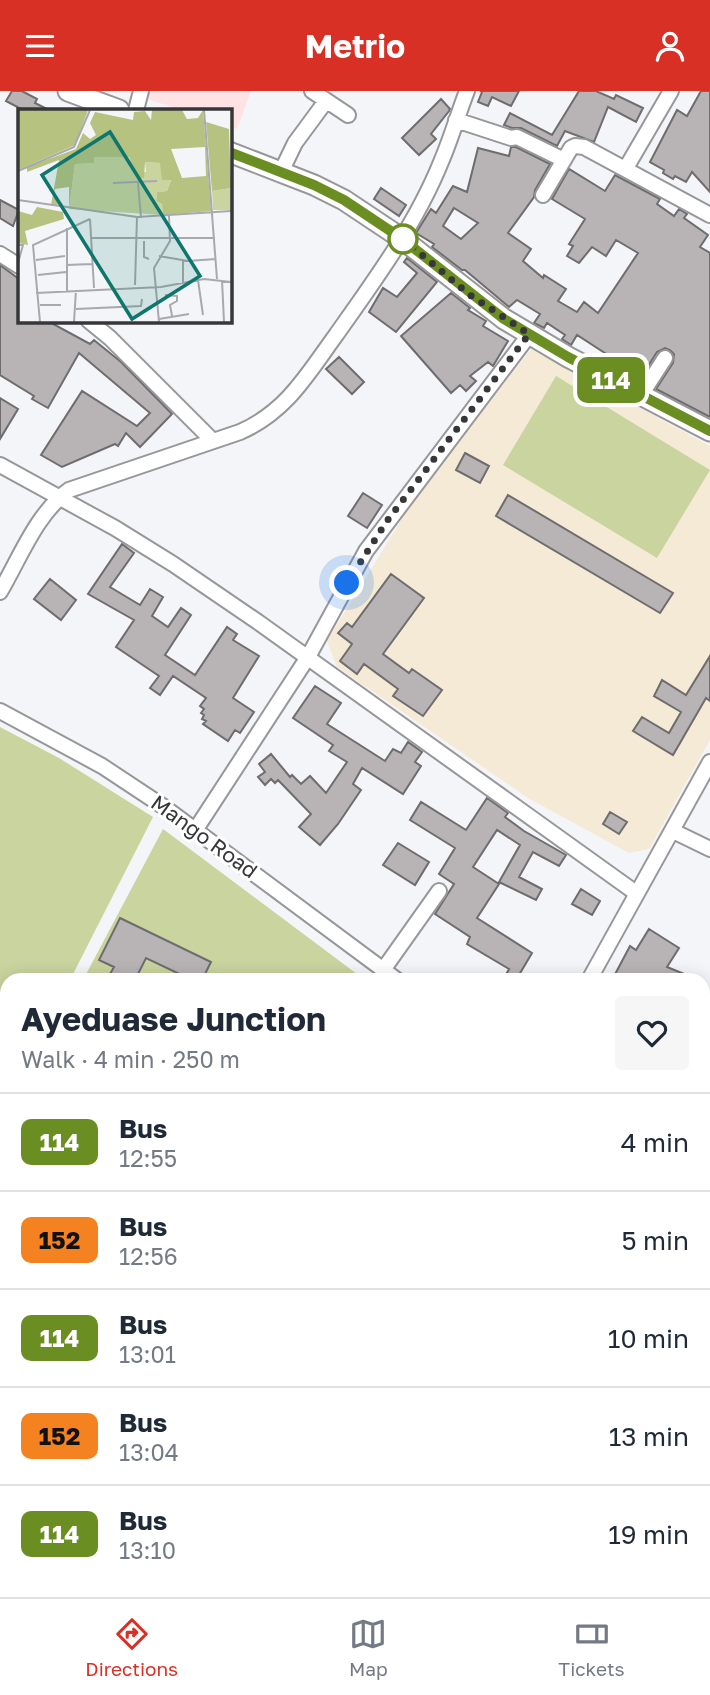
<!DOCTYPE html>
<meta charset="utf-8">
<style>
:root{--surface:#fff;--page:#f6f6f7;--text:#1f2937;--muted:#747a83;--line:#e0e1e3;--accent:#d93025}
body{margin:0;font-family:"Golos Text",sans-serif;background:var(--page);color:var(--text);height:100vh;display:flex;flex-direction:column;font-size:26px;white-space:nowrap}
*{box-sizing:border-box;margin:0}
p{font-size:23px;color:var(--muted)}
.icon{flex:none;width:38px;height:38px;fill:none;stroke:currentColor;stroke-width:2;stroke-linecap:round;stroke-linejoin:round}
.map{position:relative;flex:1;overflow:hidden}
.side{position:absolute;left:0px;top:882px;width:710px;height:625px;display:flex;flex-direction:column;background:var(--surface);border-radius:21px 21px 0 0;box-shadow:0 4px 18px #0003}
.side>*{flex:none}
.badge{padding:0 14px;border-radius:10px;font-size:24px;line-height:46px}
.you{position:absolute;width:35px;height:35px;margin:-18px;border:5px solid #fff;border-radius:50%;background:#1a73e8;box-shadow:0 0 0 10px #1a73e833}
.map>.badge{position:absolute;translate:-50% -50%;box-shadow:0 0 0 4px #fff}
.round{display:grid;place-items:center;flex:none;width:74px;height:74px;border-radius:7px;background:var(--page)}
.headline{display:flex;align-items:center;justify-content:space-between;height:119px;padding:0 21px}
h1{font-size:33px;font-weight:700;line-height:52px}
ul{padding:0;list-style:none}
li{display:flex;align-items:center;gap:21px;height:98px;padding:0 21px;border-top:2px solid var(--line)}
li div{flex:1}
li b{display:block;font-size:26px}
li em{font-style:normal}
li .badge{min-width:77px;font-weight:700;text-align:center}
header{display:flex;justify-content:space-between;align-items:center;height:91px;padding:0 21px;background:var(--accent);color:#fff;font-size:32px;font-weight:700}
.tabs{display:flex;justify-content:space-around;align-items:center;height:98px;border-top:2px solid var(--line);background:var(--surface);font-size:19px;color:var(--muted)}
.tabs a{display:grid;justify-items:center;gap:4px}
.tabs .active{color:var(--accent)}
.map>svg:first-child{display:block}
.commercial{fill:#ffe3e4}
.education{fill:#f5ead5}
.green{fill:#c9d49f}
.forest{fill:#b5c280}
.building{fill:#b8b4b6;stroke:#6f6c6d;stroke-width:2;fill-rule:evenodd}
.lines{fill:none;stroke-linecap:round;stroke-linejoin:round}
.street-casing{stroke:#96979b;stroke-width:18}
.secondary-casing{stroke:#96979b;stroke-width:23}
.street{stroke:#fff;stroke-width:14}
.secondary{stroke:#fff;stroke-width:19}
.line-casing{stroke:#fff;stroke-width:16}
.line{stroke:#6b8e23;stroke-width:10}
.walk{stroke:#373739;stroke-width:7;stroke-dasharray:0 12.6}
.stop-dot{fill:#fff;stroke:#6b8e23;stroke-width:3.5}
.labels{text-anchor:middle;stroke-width:6;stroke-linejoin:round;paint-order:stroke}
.street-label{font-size:21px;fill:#373739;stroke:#fff}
.inset-road{fill:none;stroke:#a8a9ac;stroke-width:2}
.view{fill:#0f766e;fill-opacity:0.15;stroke:#0f766e;stroke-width:3.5}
.inset-edge{fill:none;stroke:#373739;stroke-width:3.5}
</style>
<header><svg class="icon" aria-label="menu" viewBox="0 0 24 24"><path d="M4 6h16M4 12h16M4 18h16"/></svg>Metrio<svg class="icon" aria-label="person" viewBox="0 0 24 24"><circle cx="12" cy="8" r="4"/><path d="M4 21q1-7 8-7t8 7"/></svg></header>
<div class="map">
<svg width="710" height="1506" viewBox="0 0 710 1506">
<rect width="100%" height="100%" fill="#f4f5f8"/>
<!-- commercial -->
<path class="commercial" d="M133 0H251L237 38 229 35V19H181L132 3Z"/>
<!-- education -->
<path class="education" d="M531 258 710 355V649L649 758 629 762 528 707 337 576 327 550 422 395Z"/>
<!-- green -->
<path class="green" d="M556 285 710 379 657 467 503 374Z
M0 636 59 667 153 726 70 889H7V1055L0 1032Z
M163 738 365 889H83Z
M7 1098V1249L0 1245V1115Z"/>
<!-- forest -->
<path class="forest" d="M0 1245 7 1249V1500H545L540 1506H0Z"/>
<!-- building -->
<path class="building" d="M12 0H22L37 8 35 12 49 19H23L6 10Z
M480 0H519L511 15 492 6 488 15 478 11 482 1Z
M579 0H596L614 8 616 4 643 17 636 31 608 16 594 51 565 40 557 55 521 37H512L504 34 510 22 552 44Z
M701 0H710V101L692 81 686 91 675 85 673 88 663 82 664 79 650 71 677 19 687 25Z
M441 8 450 18 449 20 431 43 436 48 419 64 402 47Z
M511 56H516L550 73 535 99 534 106 508 142 531 158 523 170 543 187 544 184 566 198 558 210 577 221 584 211 598 222 638 162 616 149 606 165 592 156 579 172 567 165 573 155 569 153 585 128 552 108 569 78 605 100 615 84 660 108 657 113 674 125 679 118 687 123 684 127 708 144 700 156 710 162V326L656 298 673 272 674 263 670 259 665 257 657 261 640 288 626 279 624 282 610 274 614 268 577 244 571 254 562 248 565 244 547 232 544 237 534 232 540 223 517 209 509 216 465 179H462L432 156 434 153 416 142 431 118 436 122 453 95 467 101 478 57 509 65ZM454 117 478 132 461 148 443 135Z
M381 97 406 114 399 125 374 108Z
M0 109 19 119 13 135 0 127Z
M407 167 437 191 396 241 369 221 383 197 397 206 417 182 404 171Z
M0 174 19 188V229H46L90 253 94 249 121 271 172 323 140 356 126 342 118 355 115 353 62 376 41 364 82 300 137 335 150 322 79 262 48 317 32 308 34 305 0 284Z
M451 202 470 217 468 219 486 230 483 235 508 250 493 275 488 271 470 285 476 290 466 300 460 294 451 302 401 245Z
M339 266 364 291 352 303 326 278Z
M0 307 18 318 0 348Z
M465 362 489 375 480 392 456 379Z
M363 402 382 414 367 437 348 425Z
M508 404 673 502 660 522 496 425Z
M122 453 134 462 110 496 140 514 150 498 163 506 152 525 168 536 181 517 191 524 165 564 195 584 227 536 237 543 233 549 259 565 233 607 254 621 240 642 235 639 228 650 203 633 206 630 202 628 204 624 201 622 204 618 200 615 206 607 173 585 160 604 150 597 159 585 116 556 134 529 88 503Z
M391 483 424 507 383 563 409 582 412 578 442 599 423 625 393 605 398 598 364 573 357 583 340 570 352 553 338 542 347 532 352 536Z
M50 488 76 509 61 529 34 508Z
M710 565V610L706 607 673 664 633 640 642 626 669 642 681 621 654 605 662 589 686 604Z
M315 595 341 612 327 633 385 670 393 658 401 662 408 651 422 661 415 671 421 675 403 703 362 677 353 693 361 699 338 733 320 754 299 736 311 723 278 689 275 692 271 688 265 694 258 686 265 681 259 673 271 663 290 686 292 684 301 693 310 685 326 702 347 671 329 660 333 654 293 627Z
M487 707 508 722 505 726 524 740 566 764 559 775 533 761 519 786 542 798 536 809 499 791 520 754 497 739 473 776 499 793 477 827 532 862 516 889H503L509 878 467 853 470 846 435 823 454 793 439 783 455 757 410 729 421 711 466 739Z
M610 721 627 731 619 743 603 733Z
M398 752 429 771 415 794 383 774Z
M581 798 600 810 592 824 572 813Z
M120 827 211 871 202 889H192L146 867 136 887 129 884 126 889H122L110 883 114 876 99 869Z
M649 838 679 857 667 876 699 889H612L630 855 636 859Z"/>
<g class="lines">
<defs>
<path id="street" d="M312 0 348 24
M136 19 141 0
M456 29 511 47 517 46 564 69
M626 77 671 0
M281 81 295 52 326 10
M543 104 571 57 575 55 584 56 710 124
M0 163 19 175
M88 229 110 247 213 350
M641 304 665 267
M0 374 115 437 173 473 258 531 636 802
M0 501C20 467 36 423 69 399L240 341C286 321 307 284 336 244 375 189 416 133 441 71 451 48 458 23 467 0
M0 620 102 675 164 716 397 889
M196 738 308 566 366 460 529 244
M673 740 710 758
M383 879 439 800
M589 889 710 671
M704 986 710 987
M704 1139 710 1145"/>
<path id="secondary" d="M68 0 119 19
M229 61 314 94 344 109 401 147 504 228 568 266 710 340"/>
</defs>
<!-- street casing -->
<use href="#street" class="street-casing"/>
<!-- secondary casing -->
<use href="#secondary" class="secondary-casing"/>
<!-- street -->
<use href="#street" class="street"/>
<!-- secondary -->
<use href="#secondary" class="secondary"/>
</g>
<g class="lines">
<defs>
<path id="line" d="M229 61 314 94 344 109 401 147 504 228 568 266 710 340"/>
</defs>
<!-- line casing -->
<use href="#line" class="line-casing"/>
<!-- line -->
<use href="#line" class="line"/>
<!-- walk -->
<path class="walk" d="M347 492 387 430 529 243 470 204 403 148"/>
</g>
<!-- markers -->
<circle class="stop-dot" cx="403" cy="148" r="14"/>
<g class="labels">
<!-- street labels -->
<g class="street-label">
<text transform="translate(204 746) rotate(36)" y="7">Mango Road</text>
</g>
</g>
<!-- overview -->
<g transform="translate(18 18)">
<rect width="214" height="214" fill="#f4f5f8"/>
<path d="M76 48H113L116 65 128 63 127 53 142 54 153 70 149 82 139 83 138 92 144 95 145 106 51 100 57 55 75 54ZM213 79V101H195L194 82Z" fill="#c9d49f"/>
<path d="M0 1H70L57 36 0 61ZM134 1H164L169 10 180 9 185 1 193 102 145 106 144 95 138 92 139 83 149 82 153 71H144L142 54 127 53 126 69H123L116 65 112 48H76V54L57 55 51 100V78L37 80 35 87 45 95 33 96 41 51 9 63V58L58 40 65 24 72 30 78 26 72 14 77 3 115 11 116 3 127 2 133 11ZM187 38 188 67 164 69 153 40ZM188 13 211 20 213 79 194 82ZM19 98 45 103 46 110 7 122 10 136 0 134V102L14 106Z" fill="#b5c280" fill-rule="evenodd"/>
<path class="inset-road" d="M186 1 199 170M0 62 56 38 72 1M95 74 139 72M120 74 123 109M0 91 119 108 213 102M72 110 76 179M49 119V182M73 129H197M126 132V148L131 150M0 136H5L0 154M141 147 170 152 198 150M18 151 47 147M48 156 74 155M20 166 48 163M180 171 185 206M204 171 206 213M165 174V151M117 176 119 108M18 184 143 178 186 170 213 173M147 186 159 187V192L152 196 154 207M22 196H43M58 200 123 197 124 190M141 210 171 205M22 213 15 136 72 110M56 213 58 181M141 213 136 159 152 132 151 107"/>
<path class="view" d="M92 23 182 167 114 210 24 66Z"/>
<rect width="214" height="214" class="inset-edge"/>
</g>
</svg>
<div class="you" style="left:347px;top:492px"></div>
<b class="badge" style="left:611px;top:289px;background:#6b8e23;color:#fff">114</b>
<section class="side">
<div class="headline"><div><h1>Ayeduase Junction</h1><p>Walk · 4 min · 250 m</p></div><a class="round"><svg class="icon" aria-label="heart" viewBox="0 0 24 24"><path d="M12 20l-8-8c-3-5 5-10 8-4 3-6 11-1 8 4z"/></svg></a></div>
<ul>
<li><span class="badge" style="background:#6b8e23;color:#fff">114</span><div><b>Bus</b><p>12:55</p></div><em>4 min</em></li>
<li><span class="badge" style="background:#f58220;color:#111">152</span><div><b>Bus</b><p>12:56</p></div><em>5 min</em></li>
<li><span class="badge" style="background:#6b8e23;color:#fff">114</span><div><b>Bus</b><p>13:01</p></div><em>10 min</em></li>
<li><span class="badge" style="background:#f58220;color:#111">152</span><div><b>Bus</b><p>13:04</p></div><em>13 min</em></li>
<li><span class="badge" style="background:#6b8e23;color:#fff">114</span><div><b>Bus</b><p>13:10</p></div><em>19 min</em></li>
</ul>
</section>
</div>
<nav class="tabs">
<a class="active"><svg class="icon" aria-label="directions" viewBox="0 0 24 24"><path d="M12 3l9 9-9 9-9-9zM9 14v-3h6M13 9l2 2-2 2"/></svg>Directions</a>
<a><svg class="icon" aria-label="map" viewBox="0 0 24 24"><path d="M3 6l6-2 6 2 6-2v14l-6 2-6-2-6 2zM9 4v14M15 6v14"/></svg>Map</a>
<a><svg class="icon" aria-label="tickets" viewBox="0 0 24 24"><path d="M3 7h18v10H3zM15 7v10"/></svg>Tickets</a>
</nav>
